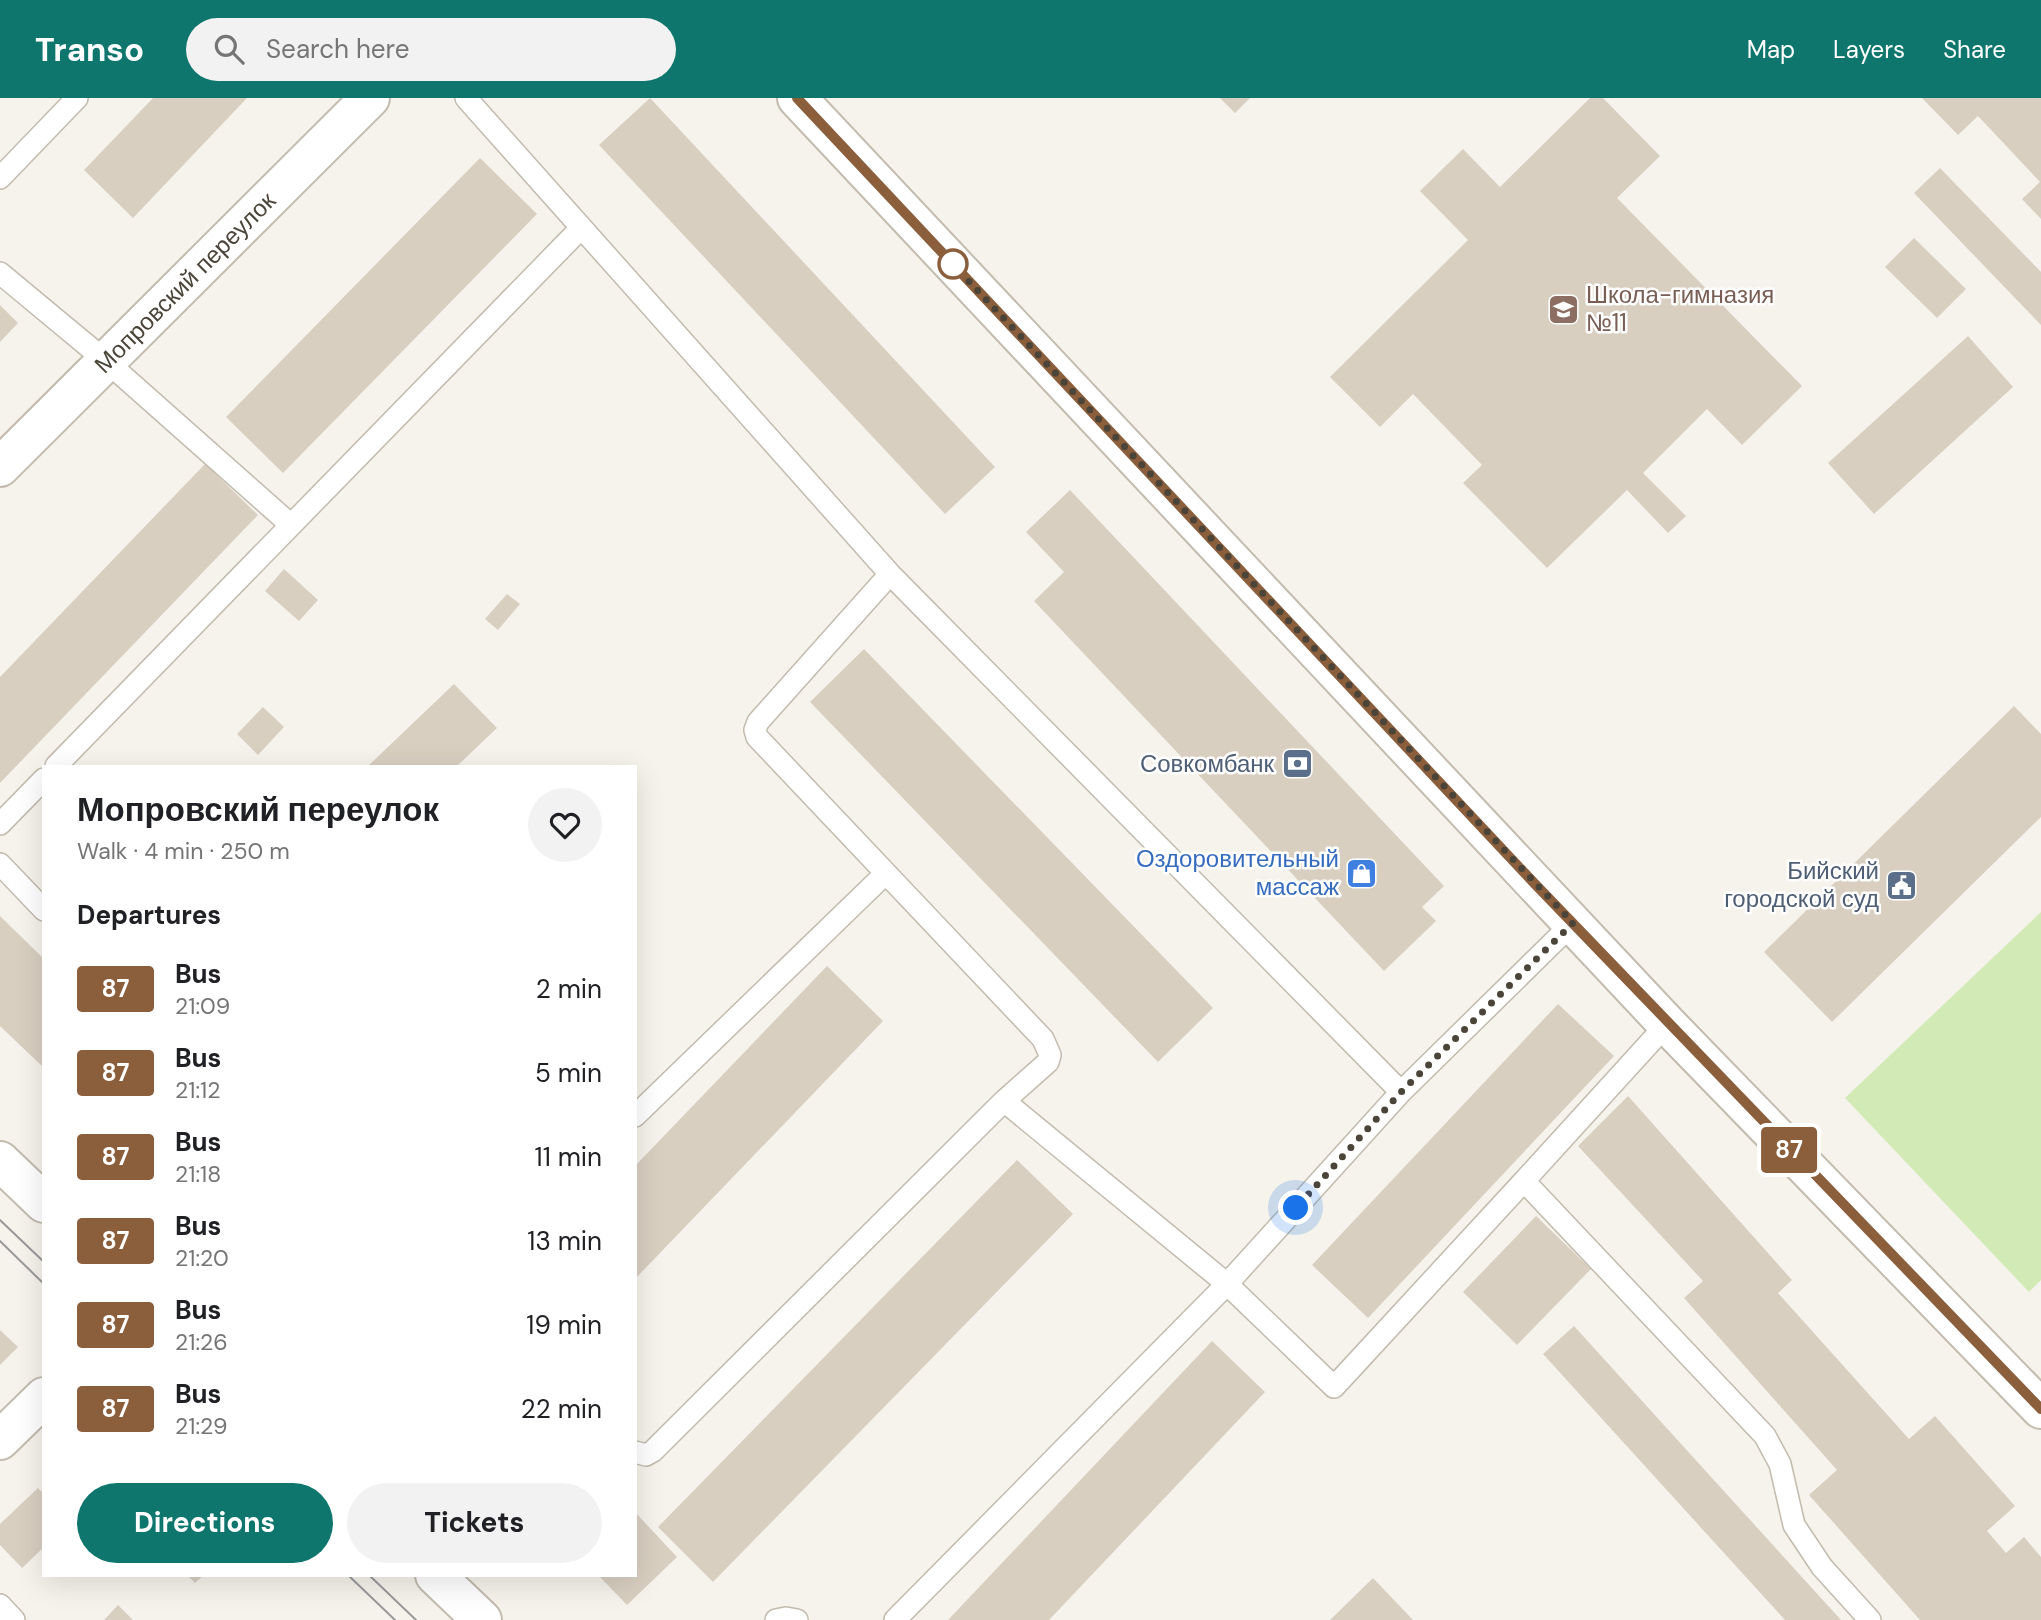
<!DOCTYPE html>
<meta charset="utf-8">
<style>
:root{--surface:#fff;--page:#f2f2f2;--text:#202124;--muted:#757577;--accent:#0f766e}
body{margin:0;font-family:"DM Sans",sans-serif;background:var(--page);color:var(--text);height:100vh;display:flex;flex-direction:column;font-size:26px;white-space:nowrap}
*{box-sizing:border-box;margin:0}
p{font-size:23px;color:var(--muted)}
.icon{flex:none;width:38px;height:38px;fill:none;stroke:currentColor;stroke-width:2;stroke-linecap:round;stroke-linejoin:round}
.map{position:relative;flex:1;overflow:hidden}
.sheet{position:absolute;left:42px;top:667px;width:595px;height:812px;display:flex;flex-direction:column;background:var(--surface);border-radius:0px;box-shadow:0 7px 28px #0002}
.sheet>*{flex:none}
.badge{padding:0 14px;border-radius:5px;font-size:24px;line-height:46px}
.you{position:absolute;width:35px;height:35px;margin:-18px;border:5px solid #fff;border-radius:50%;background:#1a73e8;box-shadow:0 0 0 10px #1a73e833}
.map>.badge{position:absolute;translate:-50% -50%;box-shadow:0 0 0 4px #fff}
h2{padding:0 35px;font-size:26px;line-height:63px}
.round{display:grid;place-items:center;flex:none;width:74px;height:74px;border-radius:37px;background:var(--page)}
.summary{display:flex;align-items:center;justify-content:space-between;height:119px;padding:0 35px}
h1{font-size:33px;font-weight:700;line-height:52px}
.cta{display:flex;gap:14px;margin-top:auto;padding:14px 35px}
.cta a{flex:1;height:80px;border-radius:42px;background:var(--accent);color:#fff;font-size:28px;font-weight:700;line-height:80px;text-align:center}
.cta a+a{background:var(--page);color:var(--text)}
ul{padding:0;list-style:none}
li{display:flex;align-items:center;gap:21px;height:84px;padding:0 35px}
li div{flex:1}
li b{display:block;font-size:26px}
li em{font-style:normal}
li .badge{min-width:77px;font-weight:700;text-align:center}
header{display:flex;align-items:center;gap:42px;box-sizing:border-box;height:98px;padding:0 35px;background:var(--accent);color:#fff}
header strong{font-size:33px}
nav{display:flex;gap:38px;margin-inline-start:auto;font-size:24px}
.search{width:490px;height:63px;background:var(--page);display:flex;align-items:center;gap:18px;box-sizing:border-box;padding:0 24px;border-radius:38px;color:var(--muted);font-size:26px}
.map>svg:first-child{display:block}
.green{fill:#d2eab5}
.building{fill:#d8cfc1}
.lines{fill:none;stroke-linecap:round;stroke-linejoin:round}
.service-casing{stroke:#c2bbae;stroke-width:24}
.minor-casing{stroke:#c2bbae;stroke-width:42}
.tertiary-casing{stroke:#c2bbae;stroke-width:42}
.service{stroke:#fff;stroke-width:21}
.minor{stroke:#fff;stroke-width:38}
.tertiary{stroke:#fff;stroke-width:38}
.tram{stroke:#9a9a9a;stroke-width:2}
.line-casing{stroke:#fff;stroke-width:16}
.line{stroke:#8b5e3c;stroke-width:10}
.walk{stroke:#4b4439;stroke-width:7;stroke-dasharray:0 12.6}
.stop-dot{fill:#fff;stroke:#8b5e3c;stroke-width:3.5}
.labels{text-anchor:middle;stroke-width:5;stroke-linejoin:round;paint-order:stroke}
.street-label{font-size:24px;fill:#4b4439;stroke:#fff}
.education-label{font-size:24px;fill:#785e54;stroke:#fff;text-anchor:start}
.service-label{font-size:24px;fill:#4e5e75;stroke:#fff;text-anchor:end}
.shop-label{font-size:24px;fill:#366cbe;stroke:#fff;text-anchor:end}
</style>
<header>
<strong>Transo</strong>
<div class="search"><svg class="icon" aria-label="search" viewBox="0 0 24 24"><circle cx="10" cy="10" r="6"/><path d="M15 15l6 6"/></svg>Search here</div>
<nav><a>Map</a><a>Layers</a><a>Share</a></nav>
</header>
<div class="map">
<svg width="2041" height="1522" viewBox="0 0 2041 1522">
<rect width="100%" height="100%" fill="#f6f3ec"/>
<!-- green -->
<path class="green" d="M2041 814V1182L2029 1194 1845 1000Z"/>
<!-- building -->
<path class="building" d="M153 0H247L133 120 84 72Z
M650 0 995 369 945 416 599 47Z
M1220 0H1250L1235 15Z
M1590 0H1603L1660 58 1617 100 1802 288 1742 347 1707 311 1643 375 1686 418 1668 435 1627 392 1547 470 1463 385 1482 367 1413 296 1380 329 1330 279 1468 142 1420 93 1463 51 1500 89Z
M1922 0H2041V121L2022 101 2040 84 1978 18 1958 37Z
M480 60 537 116 283 375 226 319Z
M1940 70 2041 174V227L1914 95Z
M1914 140 1966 191 1937 220 1885 169Z
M0 207 18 225 0 244Z
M1968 238 2013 289 1874 416 1828 365Z
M205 366 258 417 0 685V579Z
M1070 392 1444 788 1422 809 1436 823 1384 873 1034 503 1064 474 1026 434Z
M284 471 318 502 299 523 265 493Z
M507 496 520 506 498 532 485 521Z
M864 551 1213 910 1158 964 810 604Z
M454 586 497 630 457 668H368Z
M2014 608 2041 636V719L1832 924 1764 854Z
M263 609 284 629 258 657 237 636Z
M0 818 44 861V970L0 928Z
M827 868 883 923 635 1181V1068Z
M1558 906 1614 958 1368 1220 1312 1167Z
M1628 998 1792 1182 1778 1195 1909 1341 1935 1318 2015 1408 1987 1433 2006 1455 2024 1439 2041 1459V1522H1920L1809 1397 1837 1372 1684 1200 1703 1183 1578 1048Z
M1017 1062 1073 1116 713 1484 658 1429Z
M1536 1118 1591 1171 1517 1247 1463 1194Z
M1574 1228 1841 1522H1785L1543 1256Z
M0 1232 18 1249 0 1267Z
M1212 1243 1265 1294 1049 1522H948Z
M38 1390 44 1396V1449L22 1470 0 1447V1426Z
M635 1414 677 1459 627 1507 598 1477H635Z
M187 1477H204L195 1485Z
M1373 1480 1413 1522H1330Z
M118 1507 133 1522H104Z"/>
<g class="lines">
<defs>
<path id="service" d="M466 0 890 476
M0 80 77 0
M0 175 106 263 291 427
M56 668 581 130
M0 726 44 681
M0 766 44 812
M1667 926 1524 1083 1765 1338 1780 1366 1794 1427 1822 1469 1870 1522
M1004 1003 1048 964 1050 957 1043 941 757 639 755 632 758 624 890 476 1401 994 1573 825
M635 1018 885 776
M635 1354 646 1357 653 1353 1004 1003 1227 1186 1401 994
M0 1507 14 1522
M776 1522 786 1520 797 1522
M895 1522 1227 1186 1334 1289 1524 1083"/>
<path id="minor" d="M0 1342 44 1299"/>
<path id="tertiary" d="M797 0 1667 926 2041 1311
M0 369 370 0
M0 1063 44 1105
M435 1477 482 1522"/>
</defs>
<!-- service casing -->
<use href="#service" class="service-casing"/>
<!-- minor casing -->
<use href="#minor" class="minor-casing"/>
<!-- tertiary casing -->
<use href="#tertiary" class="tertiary-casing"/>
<!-- service -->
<use href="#service" class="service"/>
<!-- minor -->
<use href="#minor" class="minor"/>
<!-- tertiary -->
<use href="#tertiary" class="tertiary"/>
<!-- tram -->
<path class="tram" d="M0 1122 44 1164
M0 1143 44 1186
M348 1477 395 1522
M369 1477 416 1522"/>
</g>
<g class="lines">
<defs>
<path id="line" d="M797 0 1534 785 2041 1311"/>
</defs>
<!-- line casing -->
<use href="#line" class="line-casing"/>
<!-- line -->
<use href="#line" class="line"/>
<!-- walk -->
<path class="walk" d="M953 166 948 161 1573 825 1401 994 1296 1110"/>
</g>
<!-- icons -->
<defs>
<symbol id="school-square" viewBox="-11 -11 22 22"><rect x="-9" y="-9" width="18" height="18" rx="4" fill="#8d6e63" stroke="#fff"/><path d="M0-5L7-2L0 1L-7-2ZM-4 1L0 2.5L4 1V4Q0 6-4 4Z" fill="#fff"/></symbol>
<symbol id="bank-square" viewBox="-11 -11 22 22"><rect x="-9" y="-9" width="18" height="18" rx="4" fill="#5c6f8a" stroke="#fff"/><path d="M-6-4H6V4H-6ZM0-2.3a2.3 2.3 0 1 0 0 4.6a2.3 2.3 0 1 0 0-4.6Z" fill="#fff"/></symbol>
<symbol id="shop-square" viewBox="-11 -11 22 22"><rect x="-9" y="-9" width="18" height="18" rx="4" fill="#3f7fe0" stroke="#fff"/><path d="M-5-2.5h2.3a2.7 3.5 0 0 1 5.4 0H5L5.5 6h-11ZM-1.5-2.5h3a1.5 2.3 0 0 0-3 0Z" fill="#fff"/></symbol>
<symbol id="civic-square" viewBox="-11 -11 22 22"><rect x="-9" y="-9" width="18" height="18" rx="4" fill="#5c6f8a" stroke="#fff"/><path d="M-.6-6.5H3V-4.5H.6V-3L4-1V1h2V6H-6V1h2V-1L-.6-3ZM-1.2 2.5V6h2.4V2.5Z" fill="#fff"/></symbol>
</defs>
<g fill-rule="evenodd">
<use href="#school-square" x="1546" y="194" width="35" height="35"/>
<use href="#bank-square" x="1280" y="648" width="35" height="35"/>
<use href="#shop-square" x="1344" y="758" width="35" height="35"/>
<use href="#civic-square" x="1884" y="770" width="35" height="35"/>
</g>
<!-- markers -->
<circle class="stop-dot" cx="953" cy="166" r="14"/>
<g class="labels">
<!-- street labels -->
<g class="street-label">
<text transform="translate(185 185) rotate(-45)" y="8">Мопровский переулок</text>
</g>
<!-- education labels -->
<g class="education-label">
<text x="1586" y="205">Школа-гимназия<tspan x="1586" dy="28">№11</tspan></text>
</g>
<!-- service labels -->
<g class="service-label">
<text x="1274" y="674">Совкомбанк</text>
<text x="1879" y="781">Бийский<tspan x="1879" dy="28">городской суд</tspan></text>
</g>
<!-- shop labels -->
<g class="shop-label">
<text x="1339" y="769">Оздоровительный<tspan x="1339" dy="28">массаж</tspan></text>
</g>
</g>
</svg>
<div class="you" style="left:1296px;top:1110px"></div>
<b class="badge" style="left:1789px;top:1052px;background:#8b5e3c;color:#fff">87</b>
<section class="sheet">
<div class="summary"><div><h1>Мопровский переулок</h1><p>Walk · 4 min · 250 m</p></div><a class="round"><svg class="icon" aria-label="heart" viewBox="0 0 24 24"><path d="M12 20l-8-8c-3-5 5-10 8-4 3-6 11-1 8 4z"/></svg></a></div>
<h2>Departures</h2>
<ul>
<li><span class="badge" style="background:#8b5e3c;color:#fff">87</span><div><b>Bus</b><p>21:09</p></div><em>2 min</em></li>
<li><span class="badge" style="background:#8b5e3c;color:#fff">87</span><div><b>Bus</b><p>21:12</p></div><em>5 min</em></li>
<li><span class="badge" style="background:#8b5e3c;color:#fff">87</span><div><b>Bus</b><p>21:18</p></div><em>11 min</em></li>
<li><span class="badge" style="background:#8b5e3c;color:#fff">87</span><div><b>Bus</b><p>21:20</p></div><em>13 min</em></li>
<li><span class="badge" style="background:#8b5e3c;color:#fff">87</span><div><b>Bus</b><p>21:26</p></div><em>19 min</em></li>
<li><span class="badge" style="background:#8b5e3c;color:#fff">87</span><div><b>Bus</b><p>21:29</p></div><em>22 min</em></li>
</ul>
<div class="cta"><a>Directions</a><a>Tickets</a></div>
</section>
</div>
